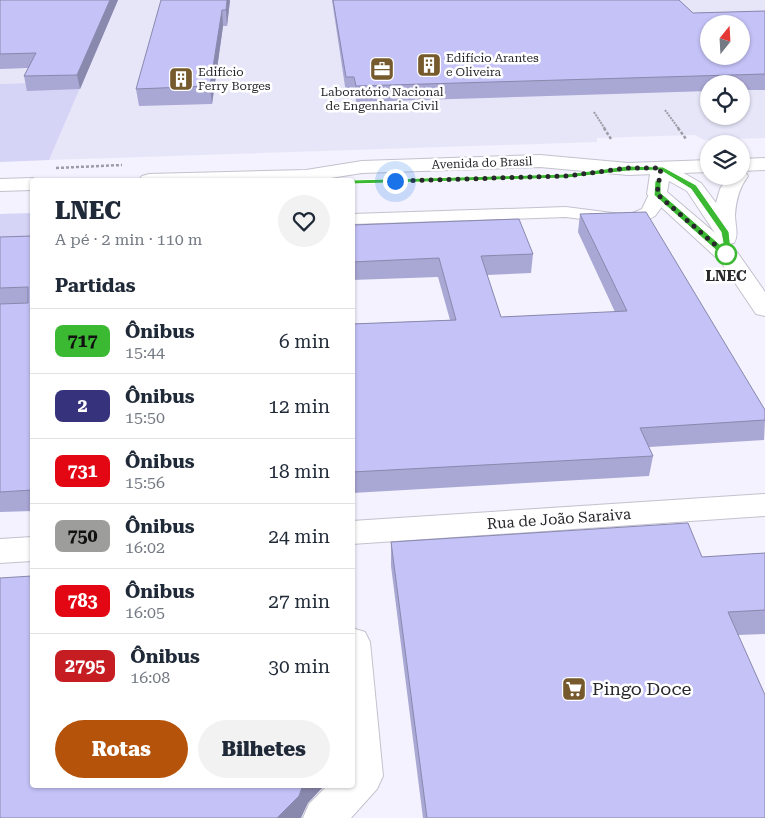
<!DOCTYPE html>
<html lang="pt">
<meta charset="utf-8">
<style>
:root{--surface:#fff;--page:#f2f2f3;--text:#1f2937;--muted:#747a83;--line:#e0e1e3;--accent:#b45309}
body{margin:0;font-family:"Roboto Serif",serif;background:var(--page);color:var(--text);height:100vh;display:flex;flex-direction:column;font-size:19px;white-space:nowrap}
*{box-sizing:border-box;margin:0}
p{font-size:16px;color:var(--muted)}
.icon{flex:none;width:28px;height:28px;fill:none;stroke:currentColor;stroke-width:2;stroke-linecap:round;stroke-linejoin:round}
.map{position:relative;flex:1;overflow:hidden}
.details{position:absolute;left:30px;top:178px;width:325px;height:610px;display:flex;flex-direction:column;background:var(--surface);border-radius:5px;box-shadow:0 1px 4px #0004}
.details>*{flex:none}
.badge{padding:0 10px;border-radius:8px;font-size:18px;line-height:32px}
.needle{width:32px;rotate:18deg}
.tools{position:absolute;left:700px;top:15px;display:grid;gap:10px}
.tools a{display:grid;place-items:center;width:50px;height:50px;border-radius:50%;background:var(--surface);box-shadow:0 1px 4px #0004;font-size:25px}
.you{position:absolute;width:25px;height:25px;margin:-12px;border:4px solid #fff;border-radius:50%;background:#1a73e8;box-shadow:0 0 0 8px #1a73e833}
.map>.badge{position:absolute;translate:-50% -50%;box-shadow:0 0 0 2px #fff}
h2{padding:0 25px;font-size:19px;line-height:45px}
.round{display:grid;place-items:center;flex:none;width:52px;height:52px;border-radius:26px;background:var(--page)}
.head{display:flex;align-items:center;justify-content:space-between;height:85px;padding:0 25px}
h1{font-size:24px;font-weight:800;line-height:38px}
.primary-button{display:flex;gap:10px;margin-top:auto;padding:10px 25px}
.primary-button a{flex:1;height:58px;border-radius:30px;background:var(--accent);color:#fff;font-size:20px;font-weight:800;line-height:58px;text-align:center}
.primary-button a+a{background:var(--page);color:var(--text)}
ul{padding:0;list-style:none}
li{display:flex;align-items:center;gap:15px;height:65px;padding:0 25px;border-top:1px solid var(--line)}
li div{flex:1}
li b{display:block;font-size:19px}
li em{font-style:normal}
li .badge{min-width:55px;font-weight:700;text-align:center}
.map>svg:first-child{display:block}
.built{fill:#e7e6f9;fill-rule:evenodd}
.green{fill:#d5d3f6}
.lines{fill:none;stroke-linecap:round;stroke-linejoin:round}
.service-casing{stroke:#c3c2ce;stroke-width:2}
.minor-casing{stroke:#c3c2ce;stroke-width:2}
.tertiary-casing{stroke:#c3c2ce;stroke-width:2}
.secondary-casing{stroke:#c3c2ce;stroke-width:2}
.path-far1{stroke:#9d9ca6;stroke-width:2;stroke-dasharray:2 1;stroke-linecap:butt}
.path{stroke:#9d9ca6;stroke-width:2.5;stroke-dasharray:3 2;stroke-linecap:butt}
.service{fill:#fff;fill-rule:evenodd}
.minor{fill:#fff;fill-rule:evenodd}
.tertiary{fill:#fff;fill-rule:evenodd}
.secondary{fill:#fff;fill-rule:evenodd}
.wall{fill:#a9a7d4}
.shaded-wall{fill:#8988ad}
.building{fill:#c4c2f7;stroke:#8988ad;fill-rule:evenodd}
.line{fill:#3cb932;stroke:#fff}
.walk{stroke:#27272c;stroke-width:5;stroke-dasharray:0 9}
.stop-dot{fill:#fff;stroke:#3cb932;stroke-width:2.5}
.labels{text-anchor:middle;stroke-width:5;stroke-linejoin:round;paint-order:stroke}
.far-poi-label{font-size:12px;fill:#27272c;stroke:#fff;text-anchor:start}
.far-street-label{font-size:12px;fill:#27272c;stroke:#fff}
.stop-label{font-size:15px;font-weight:bold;fill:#27272c;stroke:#fff}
.street-label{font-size:15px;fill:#27272c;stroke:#fff}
.near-poi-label{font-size:18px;fill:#27272c;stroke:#fff;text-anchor:start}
</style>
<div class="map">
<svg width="765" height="818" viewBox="0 0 765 818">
<rect width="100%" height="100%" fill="#f3f2fe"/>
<!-- built -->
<path class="built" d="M0 0H765V138L704 140 695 135 597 138V142L49 160 83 81 0 84ZM709 24H741V56H709ZM709 84H741V116H709Z"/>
<!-- green -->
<path class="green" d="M83 81 49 160 0 162V84Z
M32 213V254L0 256V214Z"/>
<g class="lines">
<defs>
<path id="service" d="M657 189 663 190 666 194 663 205 655 216 646 221 628 225 566 217 352 224V214L566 207 628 215 642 209 651 190Z"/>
<path id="minor" d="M765 494V516L352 544V521Z
M32 537V561L0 563V539Z
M352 628 365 632 370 642 383 776 377 789 351 818H303L309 804 328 785H352Z"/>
<path id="tertiary" d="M661 162 668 164 701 183 716 203 720 189 728 176H741V171L745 172 748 176C739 188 736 200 735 215 735 224 739 235 734 243L727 244 737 252 765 292V316L756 314 721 262 647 194 651 168 654 164ZM669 181 687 191 715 233 667 192Z"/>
<path id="secondary" d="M540 155 628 163 709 160V172L628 175 540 167 362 173 318 180H139L142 176 149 174 306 170 362 161Z
M765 158V170L741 171V159Z
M32 178 39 180H32V190L0 191V179Z"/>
</defs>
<!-- service casing -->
<use href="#service" class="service-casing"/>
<!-- minor casing -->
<use href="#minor" class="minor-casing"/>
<!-- tertiary casing -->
<use href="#tertiary" class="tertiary-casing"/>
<!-- secondary casing -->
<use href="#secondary" class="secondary-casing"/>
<!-- path-far1 -->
<path class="path-far1" d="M665 110 679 129
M594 112 605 129"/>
<!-- path -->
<path class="path" d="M604 128 611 139
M678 128 686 139
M717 140H731
M56 168 122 165"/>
<!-- service -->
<use href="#service" class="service"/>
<!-- minor -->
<use href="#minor" class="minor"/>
<!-- tertiary -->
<use href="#tertiary" class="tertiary"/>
<!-- secondary -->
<use href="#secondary" class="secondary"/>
</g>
<!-- wall -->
<path class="wall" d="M0 0H118L80 89 27 91 24 76 28 68 0 69Z
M230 0 227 26H223L212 104 139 106 136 89Z
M332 0H679L693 13 765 11V90H741V84H709V91L356 102 355 93H346Z
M580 214 765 420 764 440 649 447 653 456 649 476 352 493V324L450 320 438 277 352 280V225L533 254 531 273 487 275 501 317 615 312 578 232Z
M32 236V511L0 512V237Z
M391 542 702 557 765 553V634L738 635 765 818H423L391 566Z"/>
<!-- shaded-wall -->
<path class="shaded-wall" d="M110 0H118L80 89 77 75Z
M227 0H230L227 26 226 10Z
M222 10 223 26 212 104 210 86Z
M303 785H325L308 803 301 818H277Z"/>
<!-- building -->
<path class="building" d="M0 0H110L77 75 24 76 36 53 0 54Z
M161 0H227L226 10H222L210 86 136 89Z
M333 0H679L693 13 765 11V74L356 86 354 77H346ZM709 24H741V56H709Z
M646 212 765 410V420L640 428 653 456 352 472V324L456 320 439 258 352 262V225L519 219 533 254 481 256 501 317 627 311 580 214Z
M32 236V490L0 492V304L28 303V287L0 288V237Z
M688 523 702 557 765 553V610L728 612 765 695V818H427L391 542Z
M32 576V785H303L299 796 277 818H0V578Z"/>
<!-- line -->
<path class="line" d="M628 166 663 167 696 185 729 232 732 259H726L654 195 655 181 661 179V193L724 248 721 232 691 189 660 170 628 171 567 178 352 184 349 182 352 180 567 174Z"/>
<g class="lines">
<!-- walk -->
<path class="walk" d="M395 181 567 176 628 168H661L657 194 729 257 726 254"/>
</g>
<!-- icons -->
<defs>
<symbol id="building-square" viewBox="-11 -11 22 22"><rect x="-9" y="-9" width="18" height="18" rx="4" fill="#765a2d" stroke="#fff"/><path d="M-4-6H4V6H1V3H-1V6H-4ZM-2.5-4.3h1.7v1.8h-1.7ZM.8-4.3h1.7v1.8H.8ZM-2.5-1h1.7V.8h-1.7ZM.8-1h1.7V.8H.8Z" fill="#fff"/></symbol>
<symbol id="office-square" viewBox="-11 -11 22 22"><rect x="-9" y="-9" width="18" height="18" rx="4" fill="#765a2d" stroke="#fff"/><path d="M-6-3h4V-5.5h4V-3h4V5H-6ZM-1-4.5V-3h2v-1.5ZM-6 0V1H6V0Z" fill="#fff"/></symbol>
<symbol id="supermarket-square" viewBox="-11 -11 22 22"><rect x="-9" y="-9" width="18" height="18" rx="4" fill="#765a2d" stroke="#fff"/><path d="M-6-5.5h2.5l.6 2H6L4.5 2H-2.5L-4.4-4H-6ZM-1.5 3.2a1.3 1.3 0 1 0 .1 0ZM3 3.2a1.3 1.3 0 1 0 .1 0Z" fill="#fff"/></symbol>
</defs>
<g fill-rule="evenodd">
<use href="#building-square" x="415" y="51" width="28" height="28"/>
<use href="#office-square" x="368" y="55" width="28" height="28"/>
<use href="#building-square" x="167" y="65" width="28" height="28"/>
<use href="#supermarket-square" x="560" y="675" width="28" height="28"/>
</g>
<!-- markers -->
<circle class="stop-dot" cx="726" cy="254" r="10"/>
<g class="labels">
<!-- far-poi labels -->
<g class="far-poi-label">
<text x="446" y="62">Edifício Arantes<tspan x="446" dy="14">e Oliveira</tspan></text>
<text x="198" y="76">Edifício<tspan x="198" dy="14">Ferry Borges</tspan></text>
<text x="382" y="96" text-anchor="middle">Laboratório Nacional<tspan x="382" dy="14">de Engenharia Civil</tspan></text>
</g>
<!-- far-street labels -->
<g class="far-street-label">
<text transform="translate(482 163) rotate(-2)" y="4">Avenida do Brasil</text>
</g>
<!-- stop labels -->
<g class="stop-label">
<text x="726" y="281">LNEC</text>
</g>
<!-- street labels -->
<g class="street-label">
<text transform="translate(559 519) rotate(-4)" y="5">Rua de João Saraiva</text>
</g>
<!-- near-poi labels -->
<g class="near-poi-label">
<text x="592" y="695">Pingo Doce</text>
</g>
</g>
</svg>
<div class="tools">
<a><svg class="needle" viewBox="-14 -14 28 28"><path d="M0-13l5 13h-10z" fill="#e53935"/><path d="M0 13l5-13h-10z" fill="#747a83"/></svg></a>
<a><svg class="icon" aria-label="locate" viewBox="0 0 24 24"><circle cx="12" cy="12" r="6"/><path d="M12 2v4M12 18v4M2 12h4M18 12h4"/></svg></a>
<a><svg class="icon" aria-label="layers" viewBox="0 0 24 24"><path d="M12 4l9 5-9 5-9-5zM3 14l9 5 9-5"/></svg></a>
</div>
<div class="you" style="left:395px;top:181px"></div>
<section class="details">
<div class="head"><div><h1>LNEC</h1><p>A pé · 2 min · 110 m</p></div><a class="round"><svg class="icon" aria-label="heart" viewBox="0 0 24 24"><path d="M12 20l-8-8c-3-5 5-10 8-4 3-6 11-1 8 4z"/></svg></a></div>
<h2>Partidas</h2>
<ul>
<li><span class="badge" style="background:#3cb932;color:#111">717</span><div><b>Ônibus</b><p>15:44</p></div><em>6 min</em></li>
<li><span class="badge" style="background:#36327b;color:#fff">2</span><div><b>Ônibus</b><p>15:50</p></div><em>12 min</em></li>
<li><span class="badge" style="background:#e30613;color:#fff">731</span><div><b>Ônibus</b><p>15:56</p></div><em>18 min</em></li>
<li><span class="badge" style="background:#9d9d9c;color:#111">750</span><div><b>Ônibus</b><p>16:02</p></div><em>24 min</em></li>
<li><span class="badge" style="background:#e30613;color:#fff">783</span><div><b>Ônibus</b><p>16:05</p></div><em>27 min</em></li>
<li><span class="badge" style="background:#c61d23;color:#fff">2795</span><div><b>Ônibus</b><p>16:08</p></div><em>30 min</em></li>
</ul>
<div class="primary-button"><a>Rotas</a><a>Bilhetes</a></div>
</section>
</div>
